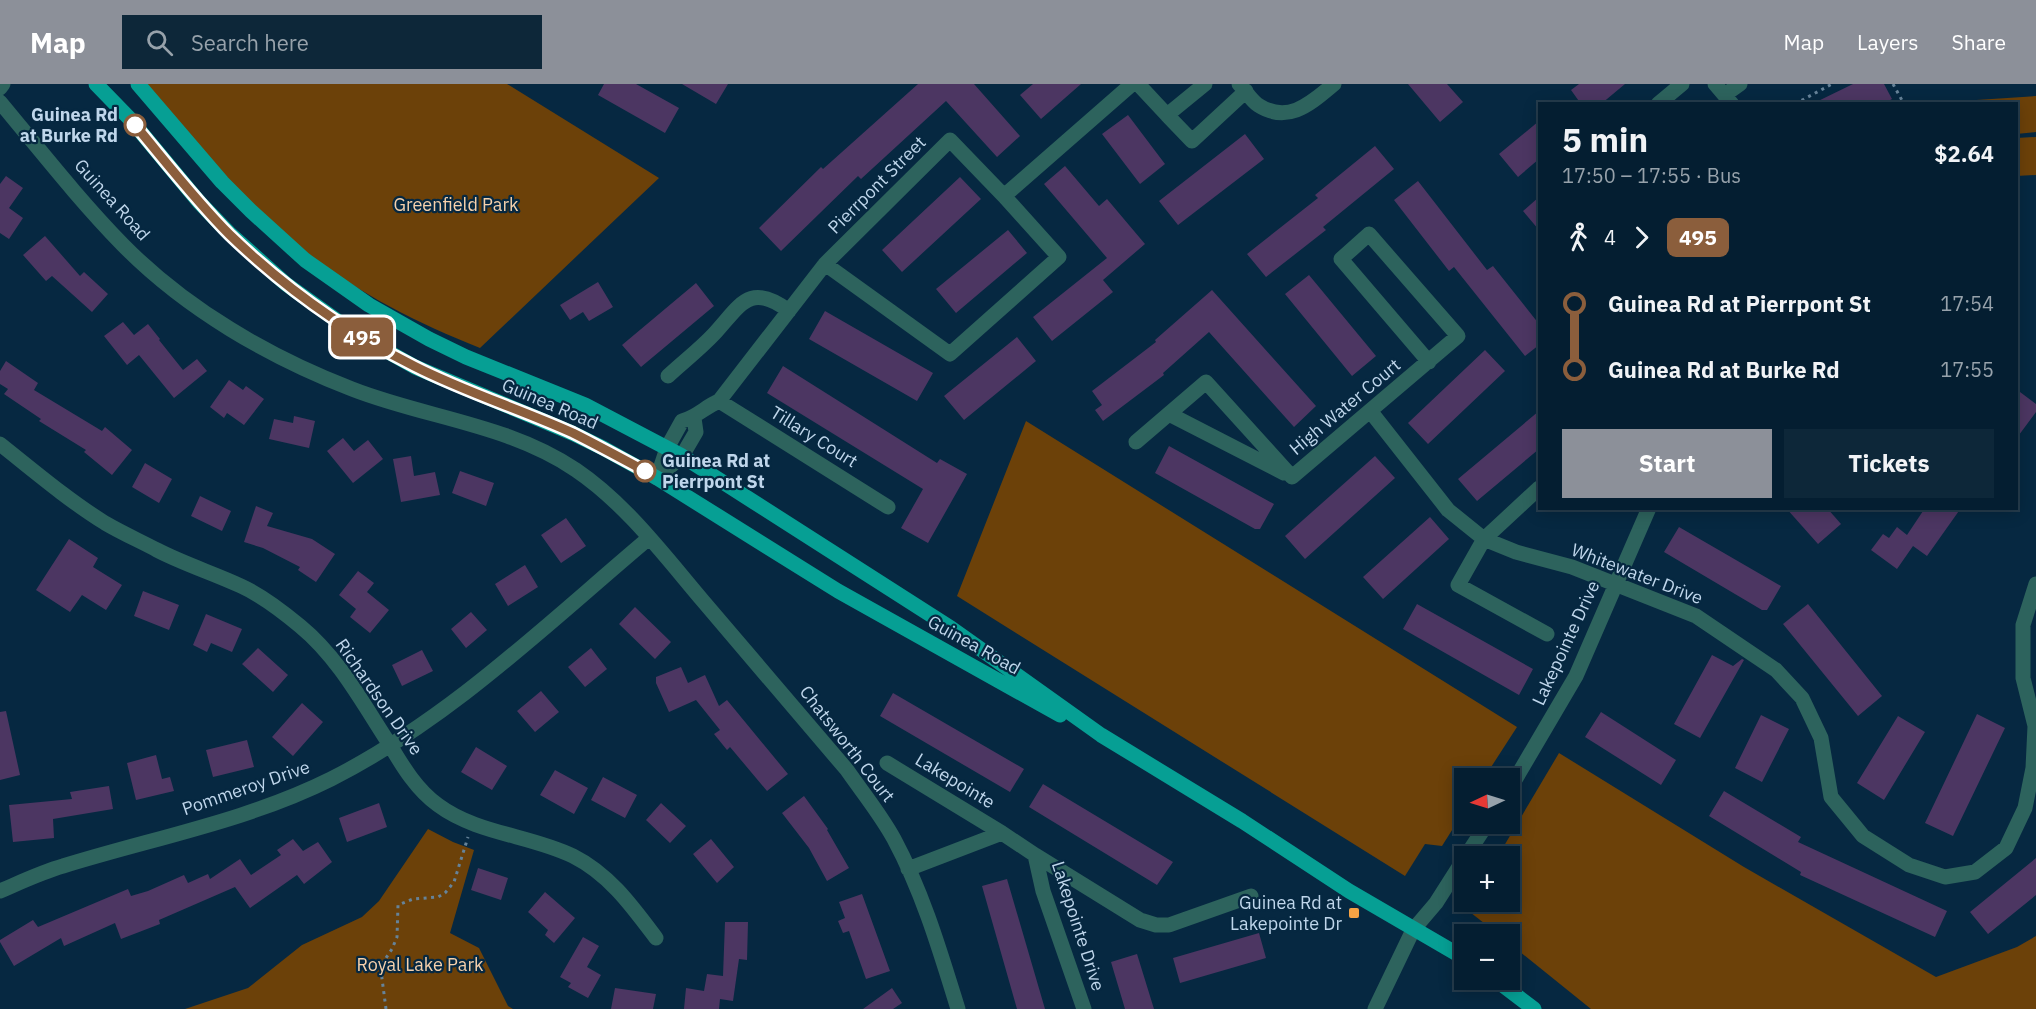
<!DOCTYPE html>
<meta charset="utf-8">
<style>
:root{--surface:#041e31;--page:#0d2739;--text:#f1f3f6;--muted:#97a2ab;--line:#253c4d;--accent:#8c9099}
body{margin:0;font-family:"IBM Plex Sans",sans-serif;background:var(--page);color:var(--text);height:100vh;display:flex;flex-direction:column;font-size:22px;white-space:nowrap}
*{box-sizing:border-box;margin:0}
p{font-size:20px;color:var(--muted)}
.icon{flex:none;width:33px;height:33px;fill:none;stroke:currentColor;stroke-width:2;stroke-linecap:round;stroke-linejoin:round}
.map{position:relative;flex:1;overflow:hidden}
.drawer{position:absolute;left:1538px;top:18px;width:480px;height:408px;display:flex;flex-direction:column;background:var(--surface);border-radius:0px;box-shadow:0 3px 15px #0003,0 0 0 2px var(--line)}
.drawer>*{flex:none}
.badge{padding:0 12px;border-radius:9px;font-size:21px;line-height:39px}
.needle{width:39px;rotate:266deg}
.tools{position:absolute;left:1454px;top:684px;display:grid;gap:12px}
.tools a{display:grid;place-items:center;width:66px;height:66px;border-radius:0px;background:var(--surface);box-shadow:0 3px 15px #0003,0 0 0 2px var(--line);font-size:30px}
.map>.badge{position:absolute;translate:-50% -50%;box-shadow:0 0 0 3px #fff}
.legs{display:flex;align-items:center;gap:9px;height:66px;padding:0 24px;font-size:20px}
.legs p{margin-inline-start:auto}
.head{display:flex;align-items:center;justify-content:space-between;height:102px;padding:0 24px}
h1{font-size:33px;font-weight:700;line-height:45px}
.action{display:flex;gap:12px;margin-top:auto;padding:12px 24px}
.action a{flex:1;height:69px;border-radius:0px;background:var(--accent);color:#fff;font-size:24px;font-weight:700;line-height:69px;text-align:center}
.action a+a{background:var(--page);color:var(--text)}
ul{padding:0 24px;list-style:none}
li{display:flex;align-items:center;gap:21px;height:66px;font-size:22px}
li i{display:grid;place-items:center;width:9px;height:100%;margin:0 8px;background:currentColor}
li i::after{content:'';width:15px;height:15px;margin:-8px;border:4px solid;border-radius:50%;background:var(--surface)}
li p{margin-inline-start:auto}
li:first-child i{background:linear-gradient(#0000 50%,currentColor 0)}
li:last-child i{background:linear-gradient(currentColor 50%,#0000 0)}
header{display:flex;align-items:center;gap:36px;box-sizing:border-box;height:84px;padding:0 30px;background:var(--accent);color:#fff}
header strong{font-size:28px}
nav{display:flex;gap:33px;margin-inline-start:auto;font-size:21px}
.search{width:420px;height:54px;background:var(--page);display:flex;align-items:center;gap:15px;box-sizing:border-box;padding:0 21px;border-radius:0px;color:var(--muted);font-size:22px}
.map>svg:first-child{display:block}
.green{fill:#6c4109}
.building{fill:#4c3662}
.lines{fill:none;stroke-linecap:round;stroke-linejoin:round}
.path{stroke:#668399;stroke-width:3;stroke-dasharray:3 4.5;stroke-linecap:butt}
.minor{stroke:#2d635d;stroke-width:15}
.major{stroke:#069f94;stroke-width:15}
.line-1-casing{stroke:#fff;stroke-width:14}
.line-1{stroke:#8b5e3c;stroke-width:9}
.stop-1-dot{fill:#fff;stroke:#8b5e3c;stroke-width:3}
.poi-dot{fill:#f5a345;stroke:#062841;stroke-width:2}
.labels{text-anchor:middle;stroke-width:4.5;stroke-linejoin:round;paint-order:stroke}
.stop-label{font-size:18px;font-weight:bold;fill:#bfd6eb;stroke:#062841;text-anchor:end}
.street-label{font-size:18px;fill:#bfd6eb;stroke:#062841}
.park-label{font-size:18px;fill:#f6d1ac;stroke:#062841}
.poi-label{font-size:18px;fill:#bfd6eb;stroke:#062841;text-anchor:end}
</style>
<header>
<strong>Map</strong>
<div class="search"><svg class="icon" aria-label="search" viewBox="0 0 24 24"><circle cx="10" cy="10" r="6"/><path d="M15 15l6 6"/></svg>Search here</div>
<nav><a>Map</a><a>Layers</a><a>Share</a></nav>
</header>
<div class="map">
<svg width="2036" height="925" viewBox="0 0 2036 925">
<rect width="100%" height="100%" fill="#062841"/>
<!-- green -->
<path class="green" d="M141 0H507L659 94 480 264C417 239 358 209 304 167 243 120 193 57 141 0Z
M2036 12V48L2016 50V20L1962 19 1961 17Z
M2036 53V91L2016 92V54Z
M1026 337 1517 643 1484 694H1464V727L1442 762 1425 760 1405 792 957 512Z
M1559 669 1744 783 1936 893 2017 863 2036 852V925H1591L1509 859V850H1498L1466 825 1471 818H1509V772H1498Z
M428 745 453 758 474 766 450 849 479 864 508 922 513 925H185L248 904 302 861 362 833 379 817Z"/>
<!-- building -->
<path class="building" d="M604 0H636L679 24 665 49 598 11Z
M682 0H728L716 20Z
M918 0H974L1020 52 997 73 946 17 861 95 858 92 781 167 759 144 821 83 823 85Z
M1033 0H1081L1041 35 1020 11Z
M1408 0H1447L1463 18 1440 38Z
M1579 0H1625L1601 20H1581L1571 6Z
M1853 0H1884L1892 15 1883 20H1812Z
M1128 31 1165 80 1140 100 1102 50Z
M1539 37V75L1518 93 1499 70Z
M1245 50 1264 75 1178 141 1159 117Z
M1375 62 1394 85 1323 143 1326 146 1266 193 1247 170 1318 114 1315 111Z
M1065 82 1099 122 1107 115 1145 160 1103 196 1113 208 1052 257 1033 233 1107 174 1044 100Z
M6 92 23 104 9 124 23 134 9 155 0 149V100Z
M960 93 981 115 902 188 882 166Z
M1418 97 1487 186 1493 182 1539 240V261L1525 272 1454 183 1449 187 1394 116Z
M1539 113V146L1523 127Z
M1008 146 1027 169 956 229 936 205Z
M45 152 80 192 84 188 108 210 92 228 52 192 46 197 23 171Z
M1309 191 1376 272 1352 292 1285 210Z
M598 198 613 223 589 237 583 228 570 236 560 221Z
M696 199 714 222 641 283 622 261Z
M1212 206 1316 322 1294 343 1209 248 1163 289 1164 291 1103 337 1095 326 1102 321 1092 307 1156 258 1155 256Z
M825 227 933 289 917 317 809 255Z
M123 238 134 251 148 240 160 255 159 256 183 286 197 275 207 287 174 314 139 271 127 281 104 252Z
M1017 253 1036 277 964 336 944 312Z
M1485 266 1505 287 1428 360 1408 339Z
M6 277 38 299 34 306 102 347 105 343 132 366 112 391 84 368 86 366 39 337 41 335 4 310 8 305 0 300V287Z
M783 282 937 379 940 375 967 390 928 459 901 444 923 405 767 309Z
M229 296 243 306 246 302 264 315 244 341 227 329 224 334 210 323Z
M2016 305 2036 320V328L2016 355Z
M1539 327V365L1477 417 1458 395Z
M294 332 315 337 309 364 269 355 274 335 293 339Z
M343 354 354 367 368 356 383 375 353 399 327 367Z
M1169 362 1274 420 1260 445H1255L1155 389Z
M411 372 414 392 435 388 440 411 401 418 393 375Z
M1375 372 1395 394 1305 475 1285 452Z
M145 379 172 395 159 419 132 403Z
M460 387 494 399 486 422 452 409Z
M200 412 231 427 222 447 191 432Z
M256 422 273 429 267 442 312 455 335 470 316 498 298 486 300 483 263 464 244 458Z
M1786 424H1827L1841 440 1818 460Z
M1925 424H1961L1927 472 1913 462 1897 485 1871 466 1883 450 1889 454 1897 443 1907 451Z
M1430 433 1449 455 1383 515 1363 493Z
M566 434 586 462 561 479 541 451Z
M1679 443 1781 502 1767 526H1762L1664 468Z
M69 455 98 474 93 483 122 501 106 526 82 511 70 528 36 506Z
M525 481 538 503 508 522 495 500Z
M358 487 374 499 367 508 389 526 370 549 350 533 356 525 339 511Z
M143 507 179 521 169 546 134 532Z
M1417 520 1533 585 1519 611 1403 545Z
M1808 520 1882 612 1858 632 1783 540Z
M635 523 671 558 655 575 619 540Z
M471 528 487 546 466 564 451 545Z
M206 530 242 545 232 568 211 559 207 568 193 561Z
M258 564 288 591 273 608 242 580Z
M591 564 607 585 585 603 568 583Z
M422 566 433 587 402 602 392 581Z
M1712 571 1733 582 1742 575 1744 576 1700 654 1674 640Z
M681 583 688 599 705 591 719 622 727 616 788 690 767 707 730 663 727 666 714 650 720 646 696 616 669 628 656 599V593Z
M541 607 559 628 535 648 517 627Z
M893 609 1024 685 1010 708 880 632Z
M302 619 323 638 293 672 272 653Z
M6 627 20 691 0 696V628Z
M1601 628 1676 676 1661 701 1585 653Z
M1977 630 2005 644 1953 752 1925 739Z
M1761 631 1789 645 1762 698 1735 684Z
M1898 632 1925 648 1884 716 1857 699Z
M247 656 254 683 213 693 206 666Z
M476 663 507 682 492 706 461 688Z
M156 671 162 695 170 693 174 707 136 716 127 679Z
M555 686 588 704 574 730 540 711Z
M603 693 637 711 625 734 591 716Z
M1043 700 1173 778 1157 801 1029 723Z
M109 702 113 725 53 735 54 754 13 758 9 721 72 715 70 708Z
M1724 707 1801 753 1798 758 1947 827 1935 853 1800 791 1801 788 1709 732Z
M804 712 828 745 827 746 849 784 827 797 809 764 782 729Z
M379 719 387 743 347 758 339 734Z
M661 719 686 742 670 759 646 736Z
M293 755 303 767 318 758 332 778 304 800 297 791 250 824 235 803 159 836 160 840 121 855 115 839 64 862 61 854 14 882 0 858V856L33 836 38 843 128 805 131 812 148 807 184 791 188 799 208 790 210 795 240 775 251 791 281 771 277 766Z
M711 755 734 783 717 799 693 770Z
M2036 774V811L1988 850 1970 828Z
M478 784 508 794 501 816 471 806Z
M1007 795 1045 925H1017L982 802Z
M545 808 575 834 554 859 545 851 548 846 528 828Z
M862 810 890 887 866 895 849 847 843 849 838 837 845 834 839 818Z
M725 838H748L747 876 739 875 733 917 720 915 719 925H684L686 904 704 907 707 890 723 892Z
M1259 849 1266 874 1180 899 1173 874Z
M583 853 599 862 587 883 601 891 588 914 568 903 571 899 560 893Z
M1137 870 1154 925H1125L1111 878Z
M615 904 656 910 653 925H611Z
M892 904 902 919 893 925H863Z"/>
<g class="lines">
<!-- path -->
<path class="path" d="M1893 0 1904 20
M1795 20 1832 0
M386 925 381 887 384 877 392 865 397 853 398 821 413 815 438 813 445 809 454 798 468 753"/>
<!-- minor -->
<path class="minor" d="M1138 0 1167 31 1205 0
M1239 0C1245 6 1251 16 1258 21 1289 41 1312 18 1334 0
M1715 0 1732 20
M0 4 3 0
M1726 10 1740 0
M0 18C40 66 79 116 123 161 186 225 269 273 352 305 426 334 508 340 576 386 626 420 664 471 703 517 751 573 799 630 847 686 863 709 881 731 894 755 923 809 940 867 958 925
M1658 20 1682 0
M1167 31 1192 57 1246 7
M1004 112 1132 0
M668 292C683 278 700 265 714 250 740 222 749 197 789 227
M719 317 888 423
M1371 328 1448 426 1484 455 1516 468 1572 483 1696 532 1776 586 1802 614 1821 654 1831 713 1863 752 1909 781 1945 793 1975 788 2006 764 2025 724 2033 684 2035 642 2023 594V541L2036 500
M1169 330 1284 389
M1136 358 1206 298 1292 393 1458 252 1369 150 1341 175 1429 278
M0 360C34 387 68 416 105 439 122 449 140 457 157 466 184 480 213 489 241 502 263 512 282 527 300 542 339 574 363 620 390 661 403 683 417 706 438 721 477 750 530 751 573 772 609 790 632 822 656 854
M657 394 667 364 682 337C697 333 705 323 719 317L825 180 950 56 1004 112 1059 173 950 270 825 180
M657 394 682 372 696 348 694 334
M1539 404 1484 455 1458 501 1547 550
M887 679 1002 749
M1509 706 1576 592 1649 424
M1035 771 1140 836 1156 841H1169L1251 812
M1466 772 1487 740
M908 785 1002 749 1035 771 1043 807 1084 925
M0 807C21 798 42 788 63 782 153 754 247 737 331 695 450 635 548 539 649 454
M1375 925 1413 846 1436 819 1464 775"/>
<!-- major -->
<path class="major" d="M96 0 130 35 199 118 229 149 286 200 353 248 415 283 572 349 603 364 657 394 838 507 1060 631
M138 0 222 98 251 127 305 176 369 221 429 255 466 273 585 321 682 372 951 544 1101 651 1242 737 1349 807 1464 874
M1496 896 1534 925"/>
</g>
<g class="lines">
<defs>
<path id="line-1" d="M135 41C166 78 196 117 230 151 284 203 347 248 414 282 465 308 520 325 573 349 597 361 621 374 645 387"/>
</defs>
<!-- line-1 casing -->
<use href="#line-1" class="line-1-casing"/>
<!-- line-1 -->
<use href="#line-1" class="line-1"/>
</g>
<!-- markers -->
<g class="stop-1-dot">
<circle cx="135" cy="41" r="10"/>
<circle cx="645" cy="387" r="10"/>
</g>
<rect class="poi-dot" x="1348" y="823" width="12" height="12" rx="3"/>
<g class="labels">
<!-- stop labels -->
<g class="stop-label">
<text x="118" y="37">Guinea Rd<tspan x="118" dy="21">at Burke Rd</tspan></text>
<text x="662" y="383" text-anchor="start">Guinea Rd at<tspan x="662" dy="21">Pierrpont St</tspan></text>
</g>
<!-- street labels -->
<g class="street-label">
<text transform="translate(877 101) rotate(-45)" y="6">Pierrpont Street</text>
<text transform="translate(112 116) rotate(48)" y="6">Guinea Road</text>
<text transform="translate(550 320) rotate(23)" y="6">Guinea Road</text>
<text transform="translate(1345 323) rotate(-40)" y="6">High Water Court</text>
<text transform="translate(814 353) rotate(32)" y="6">Tillary Court</text>
<text transform="translate(1637 490) rotate(21)" y="6">Whitewater Drive</text>
<text transform="translate(1566 559) rotate(-65)" y="6">Lakepointe Drive</text>
<text transform="translate(974 561) rotate(29)" y="6">Guinea Road</text>
<text transform="translate(379 613) rotate(55)" y="6">Richardson Drive</text>
<text transform="translate(847 660) rotate(52)" y="6">Chatsworth Court</text>
<text transform="translate(955 697) rotate(31)" y="6">Lakepointe</text>
<text transform="translate(246 704) rotate(-19)" y="6">Pommeroy Drive</text>
<text transform="translate(1078 842) rotate(72)" y="6">Lakepointe Drive</text>
</g>
<!-- park labels -->
<g class="park-label">
<text x="456" y="127">Greenfield Park</text>
<text x="420" y="887">Royal Lake Park</text>
</g>
<!-- poi labels -->
<g class="poi-label">
<text x="1342" y="825">Guinea Rd at<tspan x="1342" dy="21">Lakepointe Dr</tspan></text>
</g>
</g>
</svg>
<div class="tools">
<a><svg class="needle" viewBox="-14 -14 28 28"><path d="M0-13l5 13h-10z" fill="#e53935"/><path d="M0 13l5-13h-10z" fill="#97a2ab"/></svg></a>
<a>+</a>
<a>−</a>
</div>
<b class="badge" style="left:362px;top:253px;background:#8b5e3c;color:#fff">495</b>
<section class="drawer">
<div class="head"><div><h1>5 min</h1><p>17:50 – 17:55 · Bus</p></div><b>$2.64</b></div>
<div class="legs"><svg class="icon" aria-label="walk" viewBox="0 0 24 24"><circle cx="13" cy="4" r="2"/><path d="M13 8l-2 6 4 7M11 14l-3 7M7 12l3-4h3l4 4"/></svg>4<svg class="icon" aria-label="forward" viewBox="0 0 24 24"><path d="M9 5l7 7-7 7"/></svg><b class="badge" style="background:#8b5e3c;color:#fff">495</b></div>
<ul>
<li><i style="color:#8b5e3c"></i><b>Guinea Rd at Pierrpont St</b><p>17:54</p></li>
<li><i style="color:#8b5e3c"></i><b>Guinea Rd at Burke Rd</b><p>17:55</p></li>
</ul>
<div class="action"><a>Start</a><a>Tickets</a></div>
</section>
</div>
